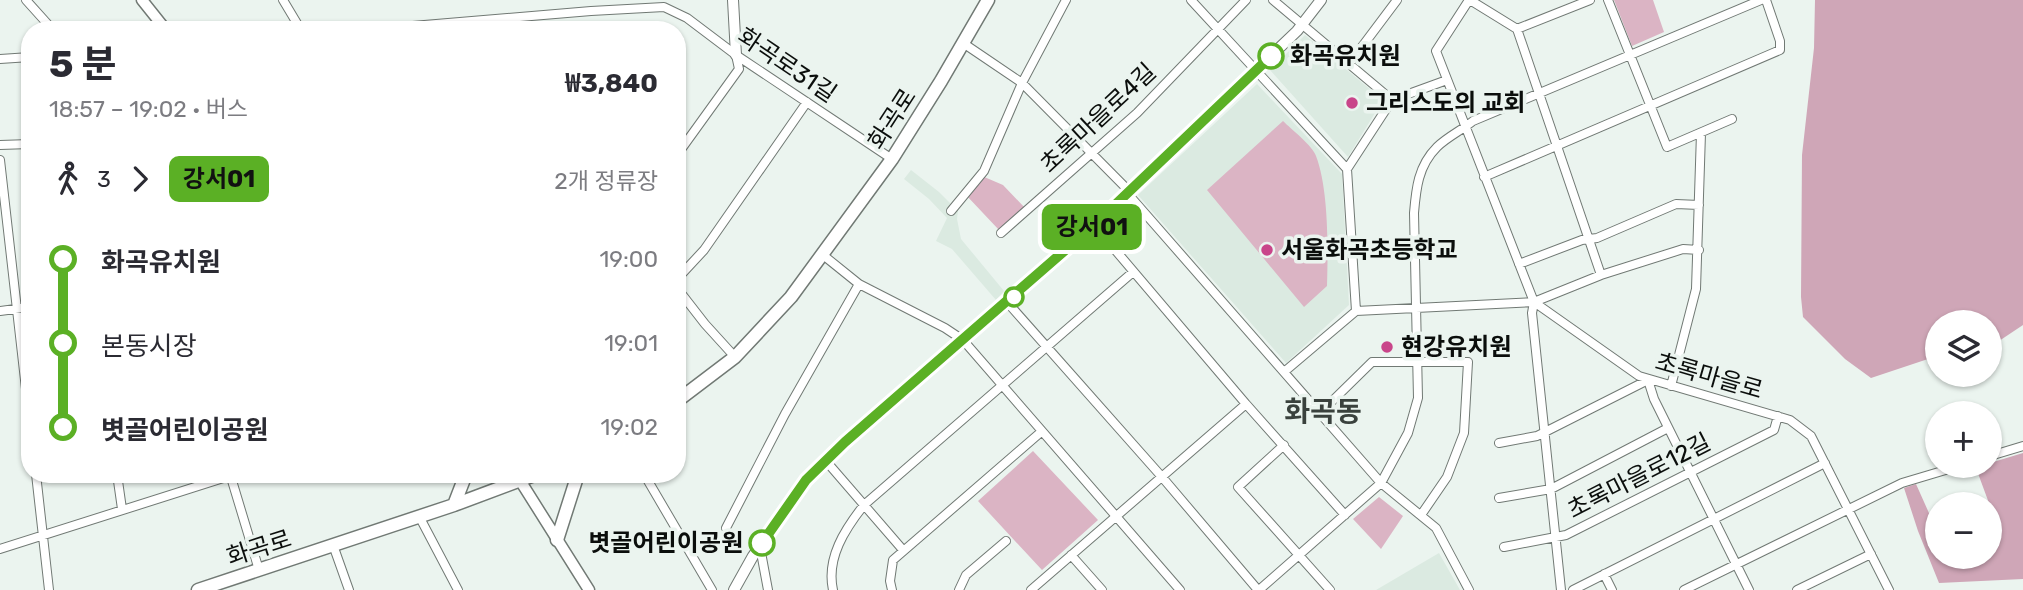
<!DOCTYPE html>
<html lang="ko">
<meta charset="utf-8">
<style>
:root{--surface:#fff;--page:#f2f2f3;--text:#2b2b33;--muted:#7c7c81}
body{margin:0;font-family:Rubik,"Noto Sans KR",sans-serif;background:var(--page);color:var(--text);height:100vh;display:flex;flex-direction:column;font-size:26px;white-space:nowrap}
*{box-sizing:border-box;margin:0}
p{font-size:23px;color:var(--muted)}
.icon{flex:none;width:38px;height:38px;fill:none;stroke:currentColor;stroke-width:2;stroke-linecap:round;stroke-linejoin:round}
.map{position:relative;flex:1;overflow:hidden}
.details{position:absolute;left:21px;top:21px;width:665px;height:462px;display:flex;flex-direction:column;background:var(--surface);border-radius:28px;box-shadow:0 2px 5px #0004}
.details>*{flex:none}
.badge{padding:0 14px;border-radius:10px;font-size:24px;line-height:46px}
.fabs{position:absolute;left:1925px;top:310px;display:grid;gap:14px}
.fabs a{display:grid;place-items:center;width:77px;height:77px;border-radius:50%;background:var(--surface);box-shadow:0 2px 5px #0004;font-size:35px}
.map>.badge{position:absolute;translate:-50% -50%;box-shadow:0 0 0 4px #fff}
.legs{display:flex;align-items:center;gap:10px;height:77px;padding:0 28px;font-size:23px}
.legs p{margin-inline-start:auto}
.summary{display:flex;align-items:center;justify-content:space-between;height:119px;padding:0 28px}
h1{font-size:38px;font-weight:700;line-height:52px}
ul{padding:0 28px;list-style:none}
li{display:flex;align-items:center;gap:24px;height:84px;font-size:26px}
li i{display:grid;place-items:center;width:10px;height:100%;margin:0 9px;background:currentColor}
li i::after{content:'';width:18px;height:18px;margin:-9px;border:5px solid;border-radius:50%;background:var(--surface)}
li p{margin-inline-start:auto}
li:first-child i{background:linear-gradient(#0000 50%,currentColor 0)}
li:last-child i{background:linear-gradient(currentColor 50%,#0000 0)}
.map>svg:first-child{display:block}
.built{fill:#dbeae1}
.green{fill:#dbb4c4}
.forest{fill:#cfa6b7}
.lines{fill:none;stroke-linecap:round;stroke-linejoin:round}
.minor-casing{stroke:#717974;stroke-width:10}
.tertiary-casing{stroke:#717974;stroke-width:12}
.secondary-casing{stroke:#717974;stroke-width:13}
.primary-casing{stroke:#717974;stroke-width:15}
.minor{stroke:#fff;stroke-width:8}
.tertiary{stroke:#fff;stroke-width:10}
.secondary{stroke:#fff;stroke-width:10}
.primary{stroke:#fff;stroke-width:12}
.line-1-casing{stroke:#fff;stroke-width:16}
.line-1{stroke:#5bb025;stroke-width:10}
.stop-1-dot{fill:#fff;stroke:#5bb025;stroke-width:3.5}
.poi-dot{fill:#c9458a;stroke:#ebf4ef;stroke-width:2.5}
.labels{text-anchor:middle;stroke-width:7;stroke-linejoin:round;paint-order:stroke}
.stop-label{font-size:24px;font-weight:bold;fill:#0b0e0c;stroke:#ebf4ef;text-anchor:start}
.street-label{font-size:24px;fill:#0b0e0c;stroke:#ebf4ef}
.poi-label{font-size:24px;font-weight:bold;fill:#0b0e0c;stroke:#ebf4ef;text-anchor:start}
.quarter-label{font-size:28px;font-weight:bold;fill:#3a413d;stroke:#ebf4ef}
</style>
<div class="map">
<svg width="2023" height="590" viewBox="0 0 2023 590">
<rect width="100%" height="100%" fill="#ebf4ef"/>
<!-- built -->
<path class="built" d="M1305 35 1383 100 1348 157 1270 70Z
M1257 84 1342 174 1349 305 1286 363 1138 195Z
M911 170 939 192 958 211 957 219 961 239 1004 291 996 300 952 249 936 241 947 218 929 199 904 179Z
M1439 553 1460 590H1376Z"/>
<!-- green -->
<path class="green" d="M1614 0H1653L1664 32 1632 46Z
M1283 121C1291 129 1313 146 1316 156 1329 190 1328 250 1327 286L1304 307 1207 190Z
M982 176 1003 185 1025 208 999 230 966 195Z
M1033 451 1098 520 1042 570 978 501Z
M1379 497 1403 516 1381 549 1353 519Z"/>
<!-- forest -->
<path class="forest" d="M1815 0H2023V325L1990 347V322H1937V359H1928L1871 378 1845 359 1803 317 1801 297 1802 155 1814 48Z
M2023 453V579L1939 583 1918 531 1904 488 1916 484 1937 531V556H1990V516L1993 514 1976 468 1990 466V463Z"/>
<g class="lines">
<defs>
<path id="minor" d="M26 0 53 30
M283 0 301 30
M1191 0 1347 169 1356 311 1534 302 1639 376 1790 420 1811 436 1889 590
M1273 0 1392 100
M1469 0 1436 51 1534 302
M1470 0 1517 29 1601 275
M1608 0 1667 147 1732 119
M1517 29 1590 0
M365 30 591 11 664 7 687 18 736 55 892 159
M963 43 1022 83 1130 192
M0 59 30 57
M1349 64 1397 0
M0 145 30 144
M677 155 739 69 736 55
M0 160 30 424
M1347 169 1392 100 1447 80
M1484 177 1780 50V41L1766 0
M1128 194 1381 483 1436 528 1469 590
M951 211 984 171 1022 83 1066 0
M1094 225 1246 404 1345 515
M1001 233 1137 113 1246 0
M823 255 859 284 945 328 963 340 1180 590
M1519 264 1582 240 1597 238 1676 204 1699 205
M677 279 704 250 807 102
M677 288 705 324 735 357
M1007 302 1162 477 1258 590
M1534 302 1532 313 1561 590
M1534 302 1601 275 1683 249 1699 250
M0 311 30 307
M1284 372 1356 311
M1671 386 1696 289 1701 133
M1319 414 1372 362H1468L1464 433 1447 477 1421 515
M1499 443 1537 436 1648 380 1654 399 1749 590
M1284 445 1238 487 1330 590
M1990 456 2023 446
M826 461 903 550
M36 474 49 590
M117 474 122 509
M230 474 259 570
M644 474 712 590
M1499 498 1551 489 1668 428
M419 516 458 590
M726 528 785 414 859 284
M333 545 349 590
M760 547 768 590
M1504 547 1566 535 1774 430 1778 416
M0 549 236 474
M1071 555 1102 590
M1604 574 1612 590
M833 590C826 558 845 529 864 505L1133 272
M892 590 890 581 893 560 1041 432
M959 590 966 575 1006 541
M1031 590 1246 404
M1259 590 1381 483 1408 433 1418 398 1414 213C1416 189 1418 166 1437 147 1447 137 1462 130 1473 121L1761 0
M1573 590 1825 463
M1684 590 1902 483 1959 466
M1797 590 1871 554"/>
<path id="tertiary" d="M733 0 736 55
M734 590 753 556 806 480 845 442 1094 225 1297 31 1321 0"/>
<path id="secondary" d="M142 0 166 30
M516 474 589 590"/>
<path id="primary" d="M677 401 735 357 791 297 892 159 941 81 988 0
M454 505 466 474
M557 540 578 474
M198 590 454 505 537 474"/>
</defs>
<!-- minor casing -->
<use href="#minor" class="minor-casing"/>
<!-- tertiary casing -->
<use href="#tertiary" class="tertiary-casing"/>
<!-- secondary casing -->
<use href="#secondary" class="secondary-casing"/>
<!-- primary casing -->
<use href="#primary" class="primary-casing"/>
<!-- minor -->
<use href="#minor" class="minor"/>
<!-- tertiary -->
<use href="#tertiary" class="tertiary"/>
<!-- secondary -->
<use href="#secondary" class="secondary"/>
<!-- primary -->
<use href="#primary" class="primary"/>
</g>
<g class="lines">
<defs>
<path id="line-1" d="M762 543 806 480 845 442 1094 225 1271 56"/>
</defs>
<!-- line-1 casing -->
<use href="#line-1" class="line-1-casing"/>
<!-- line-1 -->
<use href="#line-1" class="line-1"/>
</g>
<!-- markers -->
<g class="stop-1-dot">
<circle cx="1271" cy="56" r="12"/>
<circle cx="1014" cy="297" r="9"/>
<circle cx="762" cy="543" r="12"/>
</g>
<g class="poi-dot">
<circle cx="1352" cy="103" r="7"/>
<circle cx="1267" cy="250" r="7"/>
<circle cx="1387" cy="347" r="7"/>
</g>
<g class="labels">
<!-- stop labels -->
<g class="stop-label">
<text x="1290" y="64">화곡유치원</text>
<text x="743" y="551" text-anchor="end">볏골어린이공원</text>
</g>
<!-- street labels -->
<g class="street-label">
<text transform="translate(787 65) rotate(34)" y="8">화곡로31길</text>
<text transform="translate(1098 118) rotate(-43)" y="8">초록마을로4길</text>
<text transform="translate(892 119) rotate(-57)" y="8">화곡로</text>
<text transform="translate(1709 376) rotate(16)" y="8">초록마을로</text>
<text transform="translate(1639 476) rotate(-27)" y="8">초록마을로12길</text>
<text transform="translate(259 548) rotate(-18)" y="8">화곡로</text>
</g>
<!-- poi labels -->
<g class="poi-label">
<text x="1366" y="111">그리스도의 교회</text>
<text x="1281" y="258">서울화곡초등학교</text>
<text x="1401" y="355">현강유치원</text>
</g>
<!-- quarter labels -->
<g class="quarter-label">
<text x="1323" y="421">화곡동</text>
</g>
</g>
</svg>
<div class="fabs">
<a><svg class="icon" aria-label="layers" viewBox="0 0 24 24"><path d="M12 4l9 5-9 5-9-5zM3 14l9 5 9-5"/></svg></a>
<a>+</a>
<a>−</a>
</div>
<b class="badge" style="left:1092px;top:227px;background:#5bb025;color:#111">강서01</b>
<section class="details">
<div class="summary"><div><h1>5 분</h1><p>18:57 – 19:02 · 버스</p></div><b>₩3,840</b></div>
<div class="legs"><svg class="icon" aria-label="walk" viewBox="0 0 24 24"><circle cx="13" cy="4" r="2"/><path d="M13 8l-2 6 4 7M11 14l-3 7M7 12l3-4h3l4 4"/></svg>3<svg class="icon" aria-label="forward" viewBox="0 0 24 24"><path d="M9 5l7 7-7 7"/></svg><b class="badge" style="background:#5bb025;color:#111">강서01</b><p>2개 정류장</p></div>
<ul>
<li><i style="color:#5bb025"></i><b>화곡유치원</b><p>19:00</p></li>
<li><i style="color:#5bb025"></i><span>본동시장</span><p>19:01</p></li>
<li><i style="color:#5bb025"></i><b>볏골어린이공원</b><p>19:02</p></li>
</ul>
</section>
</div>
